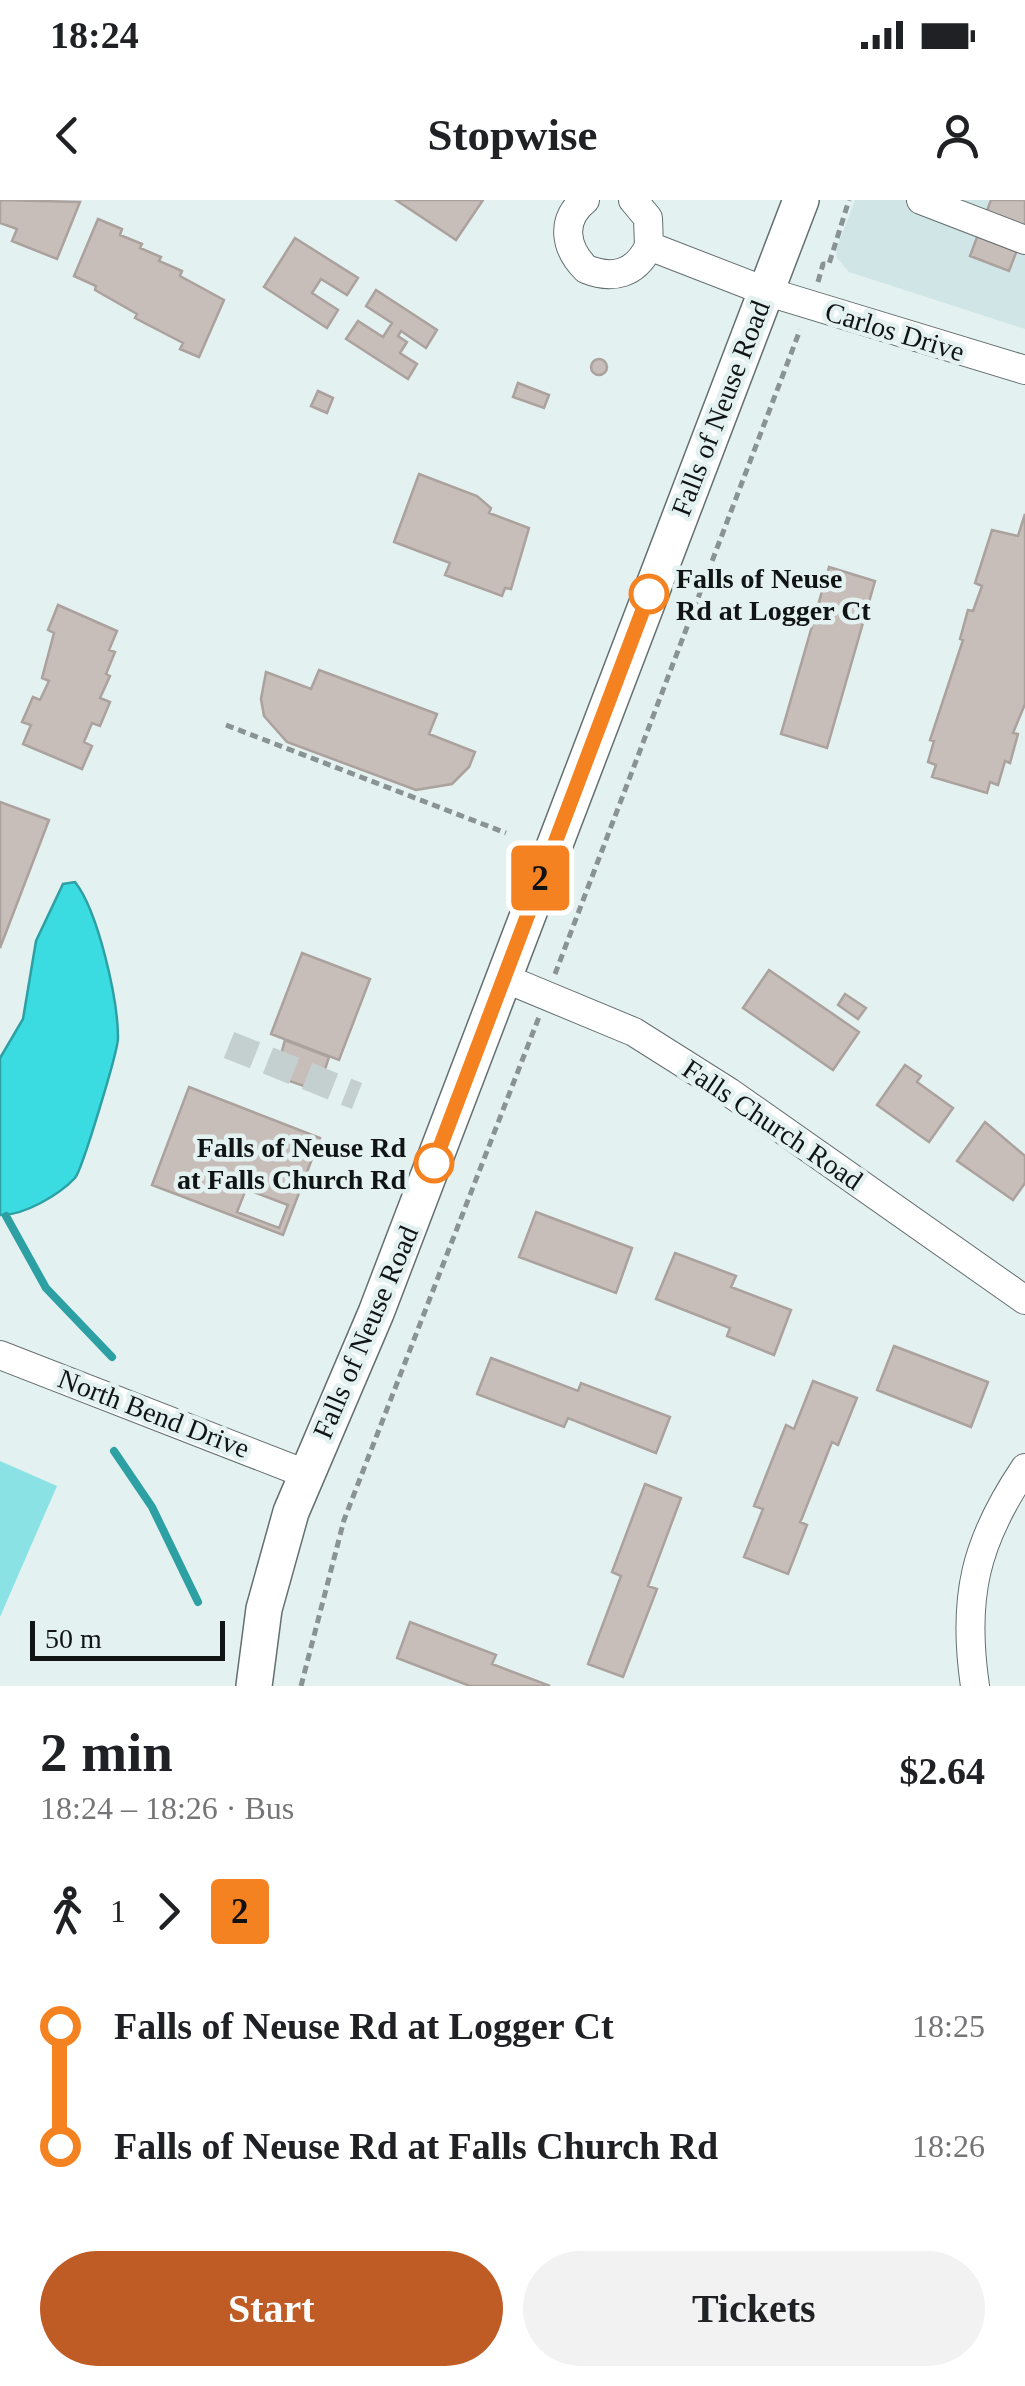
<!DOCTYPE html>
<meta charset="utf-8">
<style>
:root{--surface:#fff;--page:#f2f2f2;--text:#202124;--muted:#757577;--accent:#bf5c25}
body{margin:0;font-family:Georgia,serif;background:var(--page);color:var(--text);height:100vh;display:flex;flex-direction:column;font-size:38px;white-space:nowrap}
*{box-sizing:border-box;margin:0}
p{font-size:32px;color:var(--muted)}
.icon{flex:none;width:55px;height:55px;fill:none;stroke:currentColor;stroke-width:2;stroke-linecap:round;stroke-linejoin:round}
.map{position:relative;height:1486px;overflow:hidden}
.panel{display:flex;flex-direction:column;background:var(--surface);flex:1}
.panel>*{flex:none}
.badge{padding:0 20px;border-radius:8px;font-size:35px;line-height:65px}
.scale{position:absolute;left:30px;bottom:25px;width:195px;box-sizing:border-box;padding-left:10px;border:5px solid #101414;border-top:0;font-size:28px;line-height:35px;white-space:nowrap;color:#101414;-webkit-text-stroke:8px #e4f1f1;paint-order:stroke}
.map>.badge{position:absolute;translate:-50% -50%;box-shadow:0 0 0 5px #fff}
.legs{display:flex;align-items:center;gap:15px;height:110px;padding:0 40px;font-size:32px}
.legs p{margin-inline-start:auto}
.summary{display:flex;align-items:center;justify-content:space-between;height:170px;padding:0 40px}
h1{font-size:55px;font-weight:600;line-height:75px}
.cta{display:flex;gap:20px;margin-top:auto;padding:20px 40px}
.cta a{flex:1;height:115px;border-radius:60px;background:var(--accent);color:#fff;font-size:40px;font-weight:600;line-height:115px;text-align:center}
.cta a+a{background:var(--page);color:var(--text)}
ul{padding:0 40px;list-style:none}
li{display:flex;align-items:center;gap:35px;height:120px;font-size:38px}
li i{display:grid;place-items:center;width:15px;height:100%;margin:0 12px;background:currentColor}
li i::after{content:'';width:25px;height:25px;margin:-12px;border:8px solid;border-radius:50%;background:var(--surface)}
li p{margin-inline-start:auto}
li:first-child i{background:linear-gradient(#0000 50%,currentColor 0)}
li:last-child i{background:linear-gradient(currentColor 50%,#0000 0)}
.status{display:flex;justify-content:space-between;align-items:center;height:70px;padding:0 50px;background:var(--surface);direction:ltr}
.status svg{height:28px;fill:currentColor}
header{display:flex;justify-content:space-between;align-items:center;height:130px;padding:0 40px;background:var(--surface);font-size:45px;font-weight:600}
.map>svg:first-child{display:block}
.built{fill:#cfe5e6}
.green{fill:#8be2e5}
.water{fill:#3adce1;stroke:#2da0a4;stroke-width:2.5}
.lines{fill:none;stroke-linecap:round;stroke-linejoin:round}
.stream{stroke:#2da0a4;stroke-width:8}
.building{fill:#c8beb9;stroke:#aba19d;stroke-width:2.5;fill-rule:evenodd}
.minor-tunnel{stroke:#c4d0d0;stroke-width:28;stroke-dasharray:28 14;stroke-linecap:butt}
.minor-casing{stroke:#646f6f;stroke-width:30}
.major-casing{stroke:#646f6f;stroke-width:38}
.path{stroke:#8a9393;stroke-width:5;stroke-dasharray:8 5;stroke-linecap:butt}
.minor{stroke:#fff;stroke-width:28}
.major{stroke:#fff;stroke-width:35}
.line-1-casing{stroke:#fff;stroke-width:22}
.line-1{stroke:#f58220;stroke-width:15}
.stop-1-dot{fill:#fff;stroke:#f58220;stroke-width:5}
.labels{text-anchor:middle;stroke-width:9;stroke-linejoin:round;paint-order:stroke}
.street-label{font-size:28px;fill:#101414;stroke:#e4f1f1}
.stop-label{font-size:28px;font-weight:bold;fill:#101414;stroke:#e4f1f1;text-anchor:start}
</style>
<div class="status"><b>18:24</b><svg viewBox="0 0 49 12"><path d="M0 12V9h3v3zM5 12V6h3v6zM10 12V3h3v9zM15 12V0h3v12zM26 1h20v11H26zM47 4h2v5h-2z"/></svg></div>
<header><svg class="icon" aria-label="back" viewBox="0 0 24 24"><path d="M15 5l-7 7 7 7"/></svg>Stopwise<svg class="icon" aria-label="person" viewBox="0 0 24 24"><circle cx="12" cy="8" r="4"/><path d="M4 21q1-7 8-7t8 7"/></svg></header>
<div class="map">
<svg width="1025" height="1486" viewBox="0 0 1025 1486">
<rect width="100%" height="100%" fill="#e4f1f1"/>
<!-- built -->
<path class="built" d="M855 0H1025V129L849 72 837 58 836 50Z"/>
<!-- green -->
<path class="green" d="M0 1261 57 1286 0 1417Z"/>
<!-- water -->
<path class="water" d="M75 682C98 711 118 799 118 838 118 851 82 970 75 978 59 995 23 1016 0 1015V858L23 819 36 741 63 684Z"/>
<g class="lines">
<!-- stream -->
<path class="stream" d="M6 1016 46 1088 112 1157
M114 1251 152 1307 198 1402"/>
</g>
<!-- building -->
<path class="building" d="M0 0 80 2 57 59 12 41 17 29 0 23Z
M396 0H483L456 40Z
M991 0H1025V29L1009 71 970 56Z
M98 19 122 29 120 35 142 44 140 48 161 57 159 61 182 71 180 76 224 100 199 157 180 149 183 143 135 118 137 114 95 90 96 86 74 76Z
M295 38 358 78 347 95 321 79 312 93 338 110 327 128 264 87Z
M376 90 437 130 426 148 401 131 398 136 407 142 400 153 417 164 408 179 346 139 358 121 383 137 392 123 366 106Z
M591 167a8 8 0 1 1 16 0a8 8 0 1 1-16 0Z
M518 183 549 195 544 208 513 197Z
M318 191 333 198 327 213 311 206Z
M419 274 477 296 491 308 489 313 529 328 511 389 505 388 502 396 445 375 450 363 394 342Z
M1025 314V504L1013 533 1018 534 1010 563 1005 561 998 585 990 582 987 593 932 577 936 565 928 562 934 541 930 540 963 440 960 439 968 410 973 411 982 386 975 383 992 330 1018 336Z
M829 367 875 381 827 548 781 534Z
M58 405 117 431 109 450 115 452 106 474 110 476 100 498 110 502 100 526 92 523 84 542 92 546 82 569 23 544 31 525 22 522 33 497 40 500 49 481 42 478 54 433 48 430Z
M319 470 437 514 429 534 475 552 469 567 452 584 416 590 287 542 264 516 261 499 266 472 311 489Z
M0 602 49 620 0 748Z
M302 753 370 779 339 860 271 834Z
M769 770 859 832 833 870 743 808Z
M845 794 866 808 858 819 838 805Z
M285 840 329 857 318 891 275 876Z
M905 865 921 876 917 882 953 908 929 942 877 905Z
M189 887 320 938 283 1035 152 985ZM246 989 288 1005 279 1028 237 1012Z
M985 922 1025 956V983L1013 1000 957 961Z
M536 1012 632 1048 616 1093 519 1057Z
M675 1053 736 1076 731 1087 791 1110 774 1155 727 1136 730 1128 656 1099Z
M894 1146 988 1182 971 1227 877 1190Z
M491 1158 578 1191 581 1183 670 1217 656 1253 568 1218 564 1227 477 1194Z
M813 1181 857 1198 838 1245 832 1242 802 1318 800 1322 807 1325 788 1374 744 1357 763 1309 754 1306 786 1225 794 1229Z
M645 1284 681 1298 648 1386 657 1389 623 1477 588 1464 621 1376 612 1372Z
M410 1422 496 1455 492 1464 550 1486H470L397 1458Z"/>
<g class="lines">
<!-- minor-tunnel -->
<path class="minor-tunnel" d="M229 845 357 896"/>
<defs>
<path id="minor" d="M585 0C560 20 565 48 586 69 613 80 636 74 649 46L648 18 633 0
M921 0 1025 40
M649 46 765 91 1025 170
M504 778 634 832 729 892 1025 1100
M0 1155 306 1274
M975 1486C962 1398 975 1342 1025 1268"/>
<path id="major" d="M254 1486 264 1409 291 1312 376 1113 801 0"/>
</defs>
<!-- minor casing -->
<use href="#minor" class="minor-casing"/>
<!-- major casing -->
<use href="#major" class="major-casing"/>
<!-- path -->
<path class="path" d="M818 82 823 64H829L849 0
M226 525 506 633
M555 774 800 130
M301 1486 344 1320 539 817"/>
<!-- minor -->
<use href="#minor" class="minor"/>
<!-- major -->
<use href="#major" class="major"/>
</g>
<g class="lines">
<defs>
<path id="line-1" d="M434 963 649 394"/>
</defs>
<!-- line-1 casing -->
<use href="#line-1" class="line-1-casing"/>
<!-- line-1 -->
<use href="#line-1" class="line-1"/>
</g>
<!-- markers -->
<g class="stop-1-dot">
<circle cx="649" cy="394" r="18"/>
<circle cx="434" cy="963" r="18"/>
</g>
<g class="labels">
<!-- street labels -->
<g class="street-label">
<text transform="translate(895 131) rotate(17)" y="10">Carlos Drive</text>
<text transform="translate(720 208) rotate(-69)" y="10">Falls of Neuse Road</text>
<text transform="translate(773 924) rotate(34)" y="10">Falls Church Road</text>
<text transform="translate(365 1132) rotate(-67)" y="10">Falls of Neuse Road</text>
<text transform="translate(154 1213) rotate(21)" y="10">North Bend Drive</text>
</g>
<!-- stop labels -->
<g class="stop-label">
<text x="676" y="388">Falls of Neuse<tspan x="676" dy="32">Rd at Logger Ct</tspan></text>
<text x="406" y="957" text-anchor="end">Falls of Neuse Rd<tspan x="406" dy="32">at Falls Church Rd</tspan></text>
</g>
</g>
</svg>
<div class="scale">50 m</div>
<b class="badge" style="left:540px;top:678px;background:#f58220;color:#111">2</b>
</div>
<section class="panel">
<div class="summary"><div><h1>2 min</h1><p>18:24 – 18:26 · Bus</p></div><b>$2.64</b></div>
<div class="legs"><svg class="icon" aria-label="walk" viewBox="0 0 24 24"><circle cx="13" cy="4" r="2"/><path d="M13 8l-2 6 4 7M11 14l-3 7M7 12l3-4h3l4 4"/></svg>1<svg class="icon" aria-label="forward" viewBox="0 0 24 24"><path d="M9 5l7 7-7 7"/></svg><b class="badge" style="background:#f58220;color:#111">2</b></div>
<ul>
<li><i style="color:#f58220"></i><b>Falls of Neuse Rd at Logger Ct</b><p>18:25</p></li>
<li><i style="color:#f58220"></i><b>Falls of Neuse Rd at Falls Church Rd</b><p>18:26</p></li>
</ul>
<div class="cta"><a>Start</a><a>Tickets</a></div>
</section>
